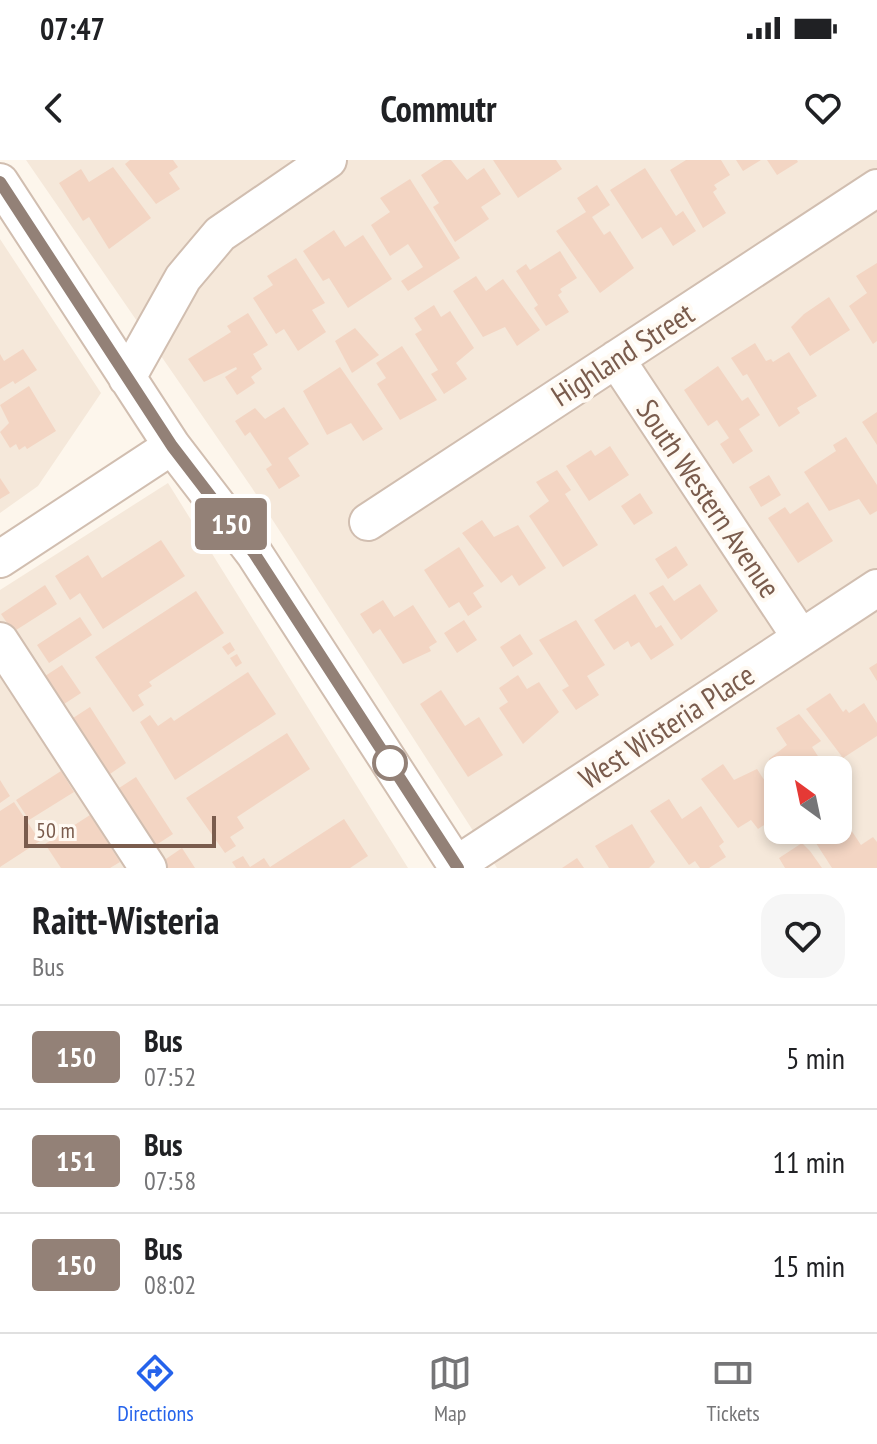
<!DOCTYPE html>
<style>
:root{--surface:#fff;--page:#f6f6f6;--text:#202124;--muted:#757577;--line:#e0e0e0;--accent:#2563eb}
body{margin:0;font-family:"PT Sans Narrow",sans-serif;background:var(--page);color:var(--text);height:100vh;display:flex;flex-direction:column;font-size:30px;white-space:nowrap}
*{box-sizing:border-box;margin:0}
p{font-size:26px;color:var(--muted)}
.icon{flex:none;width:44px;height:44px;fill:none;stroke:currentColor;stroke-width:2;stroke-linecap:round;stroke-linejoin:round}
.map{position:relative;height:708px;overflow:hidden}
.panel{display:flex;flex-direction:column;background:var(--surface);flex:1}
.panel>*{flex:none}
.badge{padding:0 16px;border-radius:6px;font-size:28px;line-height:52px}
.needle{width:52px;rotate:327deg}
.tools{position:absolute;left:764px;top:596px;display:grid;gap:16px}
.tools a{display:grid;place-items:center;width:88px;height:88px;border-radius:16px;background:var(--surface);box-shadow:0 4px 12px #0003;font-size:40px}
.scale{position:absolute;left:24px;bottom:20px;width:192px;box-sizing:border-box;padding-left:8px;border:4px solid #7a5c4d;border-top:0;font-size:22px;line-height:28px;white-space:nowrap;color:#7a5c4d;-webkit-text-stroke:6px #fffaf3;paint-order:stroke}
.map>.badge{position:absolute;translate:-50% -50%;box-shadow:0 0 0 4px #fff}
.round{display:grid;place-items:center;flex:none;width:84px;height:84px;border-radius:24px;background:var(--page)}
.overview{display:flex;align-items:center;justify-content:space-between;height:136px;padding:0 32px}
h1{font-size:38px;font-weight:700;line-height:60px}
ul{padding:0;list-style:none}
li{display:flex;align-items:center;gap:24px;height:104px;padding:0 32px;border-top:2px solid var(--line)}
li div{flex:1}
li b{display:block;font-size:30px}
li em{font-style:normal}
li .badge{min-width:88px;font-weight:700;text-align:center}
.status{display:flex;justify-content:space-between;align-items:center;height:56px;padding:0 40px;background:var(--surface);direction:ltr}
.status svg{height:22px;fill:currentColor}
header{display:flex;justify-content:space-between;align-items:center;height:104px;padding:0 32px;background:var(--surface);font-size:36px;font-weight:700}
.dock{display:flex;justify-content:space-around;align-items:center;height:112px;border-top:2px solid var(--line);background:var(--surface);font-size:22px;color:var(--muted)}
.dock a{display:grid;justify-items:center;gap:4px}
.dock .current{color:var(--accent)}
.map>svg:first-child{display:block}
.residential{fill:#f5e8da;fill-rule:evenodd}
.building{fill:#f3d5c3}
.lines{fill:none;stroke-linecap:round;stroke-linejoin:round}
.minor-casing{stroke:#d1beb0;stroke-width:40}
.minor{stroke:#fff;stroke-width:36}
.line-casing{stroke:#fff;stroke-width:18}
.line{stroke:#938177;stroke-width:12}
.stop-dot{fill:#fff;stroke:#938177;stroke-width:4}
.labels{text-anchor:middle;stroke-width:8;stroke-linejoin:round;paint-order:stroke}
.street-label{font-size:30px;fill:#7a5c4d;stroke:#fffaf3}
</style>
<div class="status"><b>07:47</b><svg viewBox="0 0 49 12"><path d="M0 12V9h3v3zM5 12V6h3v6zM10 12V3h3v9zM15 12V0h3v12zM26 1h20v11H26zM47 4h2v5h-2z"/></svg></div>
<header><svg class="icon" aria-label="back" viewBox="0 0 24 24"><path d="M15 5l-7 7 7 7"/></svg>Commutr<svg class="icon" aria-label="heart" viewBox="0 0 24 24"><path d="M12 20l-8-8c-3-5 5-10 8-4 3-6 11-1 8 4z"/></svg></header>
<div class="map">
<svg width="877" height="708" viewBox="0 0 877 708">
<rect width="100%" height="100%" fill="#fdf6ec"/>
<!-- residential -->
<path class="residential" d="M26 0H877V708H497L252 328ZM778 610H838V670H778Z
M0 79 101 233 38 326 0 353Z
M168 323 408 708H0V430Z"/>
<!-- building -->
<path class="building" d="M130 0H173L178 7 169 13 180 29 156 44 125 4Z
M444 0H451L467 20 484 8 501 34 481 47 489 59 455 82 433 47 439 43 421 15Z
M493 0H556L562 9 518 38Z
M686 0H721L730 15 714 25 717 29 713 32 726 53 703 68 670 10Z
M736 0H761L743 11Z
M767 0H797L798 2 777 15Z
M113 7 151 58 109 89 89 57 83 61 59 23 81 9 89 22Z
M645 8 676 56 683 51 696 71 673 86 661 67 642 79 610 30Z
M410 19 460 98 408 131 401 121 423 107 408 84 390 96 371 65 390 52 380 38Z
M597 25 610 45 592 57 604 75 610 71 634 108 600 133 556 71 586 52 577 38Z
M334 70 345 87 363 75 392 119 348 148 329 118 323 121 303 91Z
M560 91 577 118 560 129 562 132 558 135 569 152 546 166 534 148 538 145 516 111 526 104 530 110Z
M296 98 325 143 312 150 326 172 298 191 284 169 276 174 253 138 273 125 267 116Z
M877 103V181L873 184 849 146 867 133 856 116Z
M476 116 486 131 503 119 540 170 517 186 505 167 483 177 453 131Z
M829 137 850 170 810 196 791 167 804 154Z
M434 145 441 157 450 151 474 188 456 203 467 219 444 234 431 214 438 210 415 174 422 170 414 158Z
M248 153 268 185 253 194 262 209 251 217 255 223 237 235 225 217 237 209 236 207 204 222 188 199 231 172 227 166Z
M355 168 379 195 352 213 335 181Z
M755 183 766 201 771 199 773 202 789 192 817 236 797 248 800 253 779 267 747 214 743 216 731 198Z
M402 186 437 240 400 260 377 224 386 218 376 203Z
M23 189 37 210 15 224 13 221 0 229V194L4 201Z
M718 206 742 241 748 237 760 255 739 269 753 291 733 304 720 284 729 278 717 260 708 266 684 230Z
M340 207 383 269 363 281 351 263 327 275 303 231Z
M29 226 56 271 27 289 25 286 19 290 16 284 10 288 0 272 9 263 0 245Z
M284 247 309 284 288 298 300 316 279 329 266 309 272 305 250 272 245 276 235 261 255 248 265 259Z
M877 252V285L862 262Z
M846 277 877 325V351L870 355 859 339 829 351 804 312 836 291 833 285Z
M610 286 629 315 589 341 566 306 591 290 595 296Z
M557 310 571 330 565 334 598 385 563 407 529 356 549 341 536 322Z
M769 315 781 335 761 347 749 327Z
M0 318 10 333 0 339Z
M640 333 653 353 634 365 621 346Z
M808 342 833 381 798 403 768 358 785 347 790 354Z
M482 360 494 377 518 365 546 408 519 426 512 415 501 423 462 373Z
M161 380 185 416 103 469 80 433 70 440 55 416 88 395 102 418Z
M676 386 688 405 668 419 655 399Z
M459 387 484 426 473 433 482 447 468 456 459 442 449 448 424 410Z
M700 424 718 451 681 480 649 433 663 425 674 441Z
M45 425 57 444 13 472 1 454Z
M196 431 224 473 149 522 152 526 138 535 144 545 133 552 95 497Z
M635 434 656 468 661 465 674 485 651 500 639 482 631 487 628 481 614 490 594 460Z
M383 440 394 457 413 445 437 482 429 487 431 491 403 504 380 469 373 474 360 454Z
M80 457 92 475 49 503 37 485Z
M464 460 477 480 457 493 444 473Z
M576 460 605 505 587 516 599 535 576 550 562 530 569 526 539 480Z
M520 474 533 494 513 507 500 487Z
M230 482 235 490 228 495 222 487Z
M237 494 242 503 236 507 230 498Z
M877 503V521L869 508Z
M62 505 81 533 61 546 42 518Z
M248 512 276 554 175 620 140 562 150 555 158 566 171 557 174 561Z
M518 515 527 529 539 522 559 552 523 584 499 548 508 542 499 528Z
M441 530 465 566 479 557 503 595 468 617 420 544Z
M830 533 843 552 846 549 849 553 864 543 877 563V576L843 598 806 549Z
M90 547 126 603 107 616 70 560Z
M799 554 821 581 812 587 827 610H776L769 599 787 585 776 568Z
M287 573 310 609 237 657 244 668 230 677 236 686 225 693 186 638Z
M723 604 734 620 757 609 778 641V656L758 669 751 660 738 668 701 619Z
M61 611 74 632 29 660 16 640Z
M136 617 173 674 153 687 116 630Z
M0 620 10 636 0 643Z
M669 639 682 659 701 646 724 682 719 686 726 697 709 708H700L695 701 689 705 650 651Z
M14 642 40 681 0 707V651Z
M90 655 120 702 110 708H61L45 684Z
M344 659 368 696 350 708H236L232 702 243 696 250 707 264 698 270 707Z
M632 664 655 702 649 708H609L595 686Z
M830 670 837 679 851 670 861 685 873 677 877 682V708H832L814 680Z
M802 683 810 691 822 708H785L779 698Z
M182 688 195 708H167L163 701Z
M577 698 584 708H562Z"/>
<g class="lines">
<defs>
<path id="minor" d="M0 22 172 286 254 393 458 708
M616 199 801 478
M127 218 183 118 220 74 328 0
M368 362 877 28
M0 399 172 286
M0 481 148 708
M456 705 877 428"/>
</defs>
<!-- minor casing -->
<use href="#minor" class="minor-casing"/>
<!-- minor -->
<use href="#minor" class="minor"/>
</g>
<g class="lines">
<defs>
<path id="line" d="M0 22 172 286 254 393 458 708"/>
</defs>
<!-- line casing -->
<use href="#line" class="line-casing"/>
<!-- line -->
<use href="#line" class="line"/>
</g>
<!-- markers -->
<circle class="stop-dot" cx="390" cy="603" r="16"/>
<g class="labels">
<!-- street labels -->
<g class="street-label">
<text transform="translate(623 195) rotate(-33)" y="10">Highland Street</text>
<text transform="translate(708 339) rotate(56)" y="10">South Western Avenue</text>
<text transform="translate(667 567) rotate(-33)" y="10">West Wisteria Place</text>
</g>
</g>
</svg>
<div class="tools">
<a><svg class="needle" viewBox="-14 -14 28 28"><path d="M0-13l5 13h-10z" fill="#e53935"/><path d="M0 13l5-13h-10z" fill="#757577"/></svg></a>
</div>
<div class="scale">50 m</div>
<b class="badge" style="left:231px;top:364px;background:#938177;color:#fff">150</b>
</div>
<section class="panel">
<div class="overview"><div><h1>Raitt-Wisteria</h1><p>Bus</p></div><a class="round"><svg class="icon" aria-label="heart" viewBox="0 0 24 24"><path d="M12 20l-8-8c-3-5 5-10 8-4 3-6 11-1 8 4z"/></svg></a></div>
<ul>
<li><span class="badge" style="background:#938177;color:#fff">150</span><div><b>Bus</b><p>07:52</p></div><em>5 min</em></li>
<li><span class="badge" style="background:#938177;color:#fff">151</span><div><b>Bus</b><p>07:58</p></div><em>11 min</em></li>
<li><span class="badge" style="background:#938177;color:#fff">150</span><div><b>Bus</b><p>08:02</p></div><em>15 min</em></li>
</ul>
</section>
<nav class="dock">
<a class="current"><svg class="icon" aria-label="directions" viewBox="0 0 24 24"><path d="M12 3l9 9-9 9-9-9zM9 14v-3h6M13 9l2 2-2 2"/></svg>Directions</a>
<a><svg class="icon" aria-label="map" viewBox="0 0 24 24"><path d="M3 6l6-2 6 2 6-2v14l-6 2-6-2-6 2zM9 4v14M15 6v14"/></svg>Map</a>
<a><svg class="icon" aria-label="tickets" viewBox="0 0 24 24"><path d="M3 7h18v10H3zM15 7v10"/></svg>Tickets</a>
</nav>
